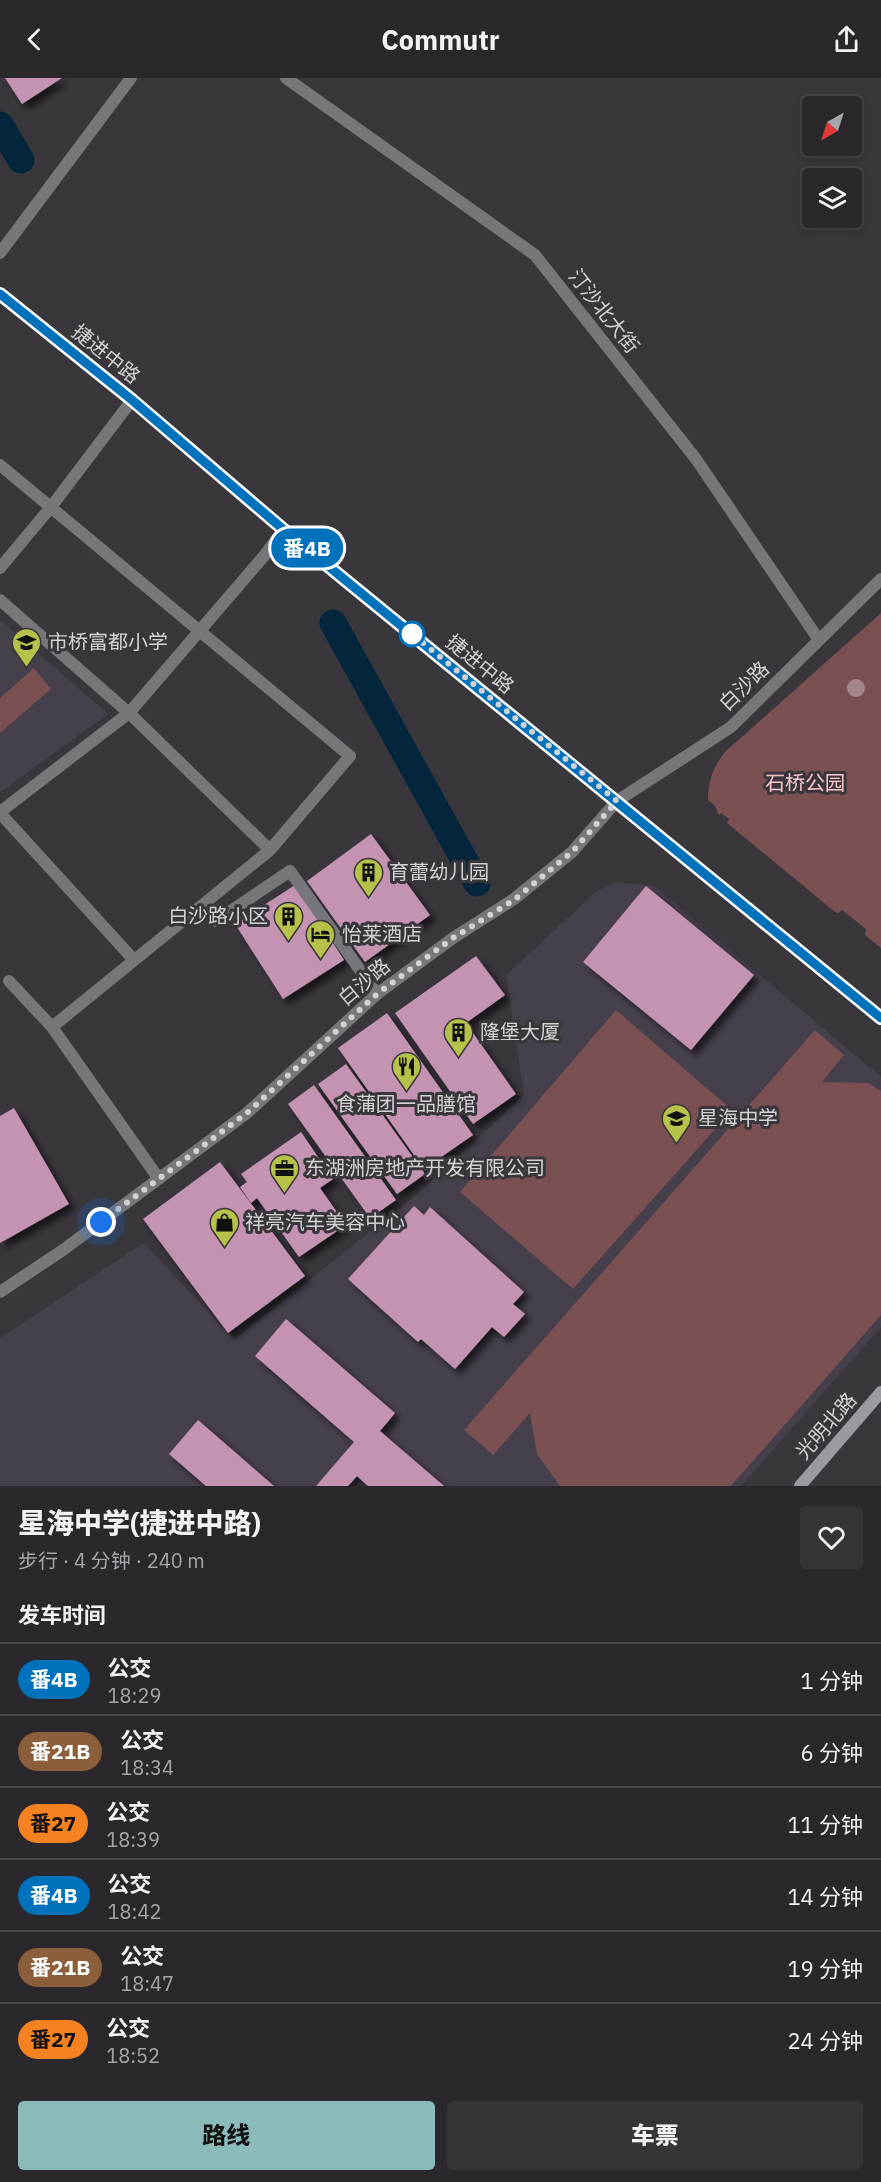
<!DOCTYPE html>
<html lang="zh">
<meta charset="utf-8">
<style>
:root{--surface:#2b282d;--page:#373439;--text:#f1f3f6;--muted:#a6a6aa;--line:#474449;--accent:#8bbbb9}
body{margin:0;font-family:"IBM Plex Sans","Noto Sans SC",sans-serif;background:var(--page);color:var(--text);height:100vh;display:flex;flex-direction:column;font-size:22px;white-space:nowrap}
*{box-sizing:border-box;margin:0}
p{font-size:20px;color:var(--muted)}
.icon{flex:none;width:33px;height:33px;fill:none;stroke:currentColor;stroke-width:2;stroke-linecap:round;stroke-linejoin:round}
.map{position:relative;height:1408px;overflow:hidden}
.sheet{display:flex;flex-direction:column;background:var(--surface);flex:1}
.sheet>*{flex:none}
.badge{padding:0 12px;border-radius:20px;font-size:21px;line-height:39px}
.needle{width:39px;rotate:219deg}
.buttons{position:absolute;left:802px;top:18px;display:grid;gap:12px}
.buttons a{display:grid;place-items:center;width:60px;height:60px;border-radius:6px;background:var(--surface);box-shadow:0 3px 9px #0003,0 0 0 2px var(--line);font-size:30px}
.you{position:absolute;width:30px;height:30px;margin:-15px;border:4px solid #fff;border-radius:50%;background:#1a73e8;box-shadow:0 0 0 9px #1a73e833}
.map>.badge{position:absolute;translate:-50% -50%;box-shadow:0 0 0 3px #fff}
h2{padding:0 18px;font-size:22px;line-height:54px}
.round{display:grid;place-items:center;flex:none;width:63px;height:63px;border-radius:6px;background:var(--page)}
.headline{display:flex;align-items:center;justify-content:space-between;height:102px;padding:0 18px}
h1{font-size:28px;font-weight:800;line-height:45px}
.cta{display:flex;gap:12px;margin-top:auto;padding:12px 18px}
.cta a{flex:1;height:69px;border-radius:6px;background:var(--accent);color:#111;font-size:24px;font-weight:800;line-height:69px;text-align:center}
.cta a+a{background:var(--page);color:var(--text)}
ul{padding:0;list-style:none}
li{display:flex;align-items:center;gap:18px;height:72px;padding:0 18px;border-top:2px solid var(--line)}
li div{flex:1}
li b{display:block;font-size:22px}
li em{font-style:normal}
li .badge{min-width:66px;font-weight:700;text-align:center}
header{display:flex;justify-content:space-between;align-items:center;height:78px;padding:0 18px;background:var(--surface);font-size:27px;font-weight:800}
.map>svg:first-child{display:block}
.built{fill:#46404b}
.green{fill:#7a5053}
.lines{fill:none;stroke-linecap:round;stroke-linejoin:round}
.canal{stroke:#03263d;stroke-width:27}
.building{fill:#c593b2;filter:url(#shadow)}
.street{stroke:#77777b;stroke-width:12}
.secondary{stroke:#9a9ba0;stroke-width:12}
.tree{fill:#a48589}
.line-casing{stroke:#fff;stroke-width:14}
.line{stroke:#0072bc;stroke-width:9}
.walk{stroke:#d2d1d4;stroke-width:6;stroke-dasharray:0 10.8}
.stop-dot{fill:#fff;stroke:#0072bc;stroke-width:3}
.labels{text-anchor:middle;stroke-width:6;stroke-linejoin:round;paint-order:stroke}
.street-label{font-size:20px;fill:#d2d1d4;stroke:#39363c}
.poi-label{font-size:20px;fill:#d2d1d4;stroke:#39363c;text-anchor:start}
.park-label{font-size:20px;fill:#fbc5c8;stroke:#39363c}
</style>
<header><svg class="icon" aria-label="back" viewBox="0 0 24 24"><path d="M15 5l-7 7 7 7"/></svg>Commutr<svg class="icon" aria-label="share" viewBox="0 0 24 24"><path d="M12 15V3M7 8l5-5 5 5M5 13v7h14v-7"/></svg></header>
<div class="map">
<svg width="881" height="1408" viewBox="0 0 881 1408">
<defs>
<filter id="shadow"><feDropShadow dx="5.5" dy="5.5" stdDeviation="3" flood-color="#0009"/></filter>
</defs>
<rect width="100%" height="100%" fill="#39363c"/>
<!-- built -->
<path class="built" d="M0 542 108 636 0 714Z
M615 804 654 808 881 999V1249L741 1408H0V1260L144 1165 234 1262 420 1114 524 1017 506 897 597 813Z"/>
<!-- green -->
<path class="green" d="M881 535V870L865 857 866 851 842 832 838 835 835 834 727 745 729 741 721 735 719 737 715 728 708 722C708 703 713 689 725 674Z
M34 590 51 611 0 655V620Z
M616 932 732 1032 573 1211 460 1114Z
M815 952 844 977 822 1004 868 1005 881 1013V1237L731 1408H560L537 1376 530 1335 493 1377 464 1352Z"/>
<g class="lines">
<!-- canal -->
<path class="canal" d="M0 47 21 82
M333 545 477 805"/>
</g>
<!-- building -->
<path class="building" d="M5 0H62L22 26Z
M371 756 430 837 365 884 307 803Z
M295 807 344 882 283 921 235 846Z
M646 808 754 897 691 972 583 884Z
M476 878 505 917 466 945 516 1016 473 1046 395 935Z
M387 935 473 1057 424 1091 338 970Z
M346 986 425 1096 397 1116 318 1006Z
M314 1007 396 1122 370 1140 288 1026Z
M14 1030 69 1126 0 1165V1038Z
M301 1054 333 1101 320 1110 346 1147 299 1179 257 1120 251 1125 240 1109 247 1104 241 1096Z
M220 1084 305 1198 228 1255 143 1141Z
M414 1128 424 1137 430 1129 524 1214 513 1226 525 1236 504 1259 492 1249 455 1291 421 1261 418 1264 348 1201Z
M286 1241 395 1335 380 1353 444 1408H368L357 1398 348 1408H316L354 1364 255 1278Z
M198 1342 274 1408H206L169 1376Z"/>
<g class="lines">
<!-- street -->
<path class="street" d="M286 0 535 177 696 381 819 562
M0 175 131 0
M0 216 132 322 284 452 881 940
M0 387 350 678 270 772
M0 490 51 429 132 322
M0 522 129 635 0 734
M0 735 134 882
M216 843 290 793 377 916
M9 903 52 949
M159 1101 52 949 270 772 129 635 264 478 284 452
M0 1214 63 1172 247 1035 377 916 453 860 514 821 572 774 617 723 731 649 881 501"/>
<!-- secondary -->
<path class="secondary" d="M800 1408 881 1314"/>
</g>
<!-- trees -->
<circle class="tree" cx="856" cy="610" r="9"/>
<g class="lines">
<defs>
<path id="line" d="M0 216 132 322 284 452 881 940"/>
</defs>
<!-- line casing -->
<use href="#line" class="line-casing"/>
<!-- line -->
<use href="#line" class="line"/>
<!-- walk -->
<path class="walk" d="M101 1144 247 1035 377 916 453 860 514 822 572 774 617 723 412 556"/>
</g>
<!-- icons -->
<defs>
<symbol id="school-pin" viewBox="-11 -11 22 30"><path d="M0 17L-7.5 6A9.5 9.5 0 1 1 7.5 6Z" fill="#b6c149" stroke="#39363c"/><path d="M0-5L7-2L0 1L-7-2ZM-4 1L0 2.5L4 1V4Q0 6-4 4Z" fill="#111"/></symbol>
<symbol id="building-pin" viewBox="-11 -11 22 30"><path d="M0 17L-7.5 6A9.5 9.5 0 1 1 7.5 6Z" fill="#b6c149" stroke="#39363c"/><path d="M-4-6H4V6H1V3H-1V6H-4ZM-2.5-4.3h1.7v1.8h-1.7ZM.8-4.3h1.7v1.8H.8ZM-2.5-1h1.7V.8h-1.7ZM.8-1h1.7V.8H.8Z" fill="#111"/></symbol>
<symbol id="hotel-pin" viewBox="-11 -11 22 30"><path d="M0 17L-7.5 6A9.5 9.5 0 1 1 7.5 6Z" fill="#b6c149" stroke="#39363c"/><path d="M-6-4.5h1.5V1H6V5H4.5V3h-9V5H-6ZM-4 0a1.8 1.8 0 1 1 3.6 0ZM.5 0V-2.5h3Q6-2.5 6 0Z" fill="#111"/></symbol>
<symbol id="restaurant-pin" viewBox="-11 -11 22 30"><path d="M0 17L-7.5 6A9.5 9.5 0 1 1 7.5 6Z" fill="#b6c149" stroke="#39363c"/><path d="M-5-6h1v4h1v-4h1v4h1v-4h1v5L-1.5 .5V6h-2V.5L-5-1ZM5-6V6H3V1.5H1.5Q1.5-4 5-6Z" fill="#111"/></symbol>
<symbol id="office-pin" viewBox="-11 -11 22 30"><path d="M0 17L-7.5 6A9.5 9.5 0 1 1 7.5 6Z" fill="#b6c149" stroke="#39363c"/><path d="M-6-3h4V-5.5h4V-3h4V5H-6ZM-1-4.5V-3h2v-1.5ZM-6 0V1H6V0Z" fill="#111"/></symbol>
<symbol id="shop-pin" viewBox="-11 -11 22 30"><path d="M0 17L-7.5 6A9.5 9.5 0 1 1 7.5 6Z" fill="#b6c149" stroke="#39363c"/><path d="M-5-2.5h2.3a2.7 3.5 0 0 1 5.4 0H5L5.5 6h-11ZM-1.5-2.5h3a1.5 2.3 0 0 0-3 0Z" fill="#111"/></symbol>
</defs>
<g fill-rule="evenodd">
<use href="#school-pin" x="10" y="548" width="33" height="45"/>
<use href="#building-pin" x="352" y="778" width="33" height="45"/>
<use href="#building-pin" x="272" y="822" width="33" height="45"/>
<use href="#hotel-pin" x="304" y="840" width="33" height="45"/>
<use href="#building-pin" x="442" y="938" width="33" height="45"/>
<use href="#restaurant-pin" x="390" y="972" width="33" height="45"/>
<use href="#school-pin" x="660" y="1024" width="33" height="45"/>
<use href="#office-pin" x="268" y="1074" width="33" height="45"/>
<use href="#shop-pin" x="208" y="1128" width="33" height="45"/>
</g>
<!-- markers -->
<circle class="stop-dot" cx="412" cy="556" r="12"/>
<g class="labels">
<!-- street labels -->
<g class="street-label">
<text transform="translate(604 233) rotate(52)" y="7">汀沙北大街</text>
<text transform="translate(106 276) rotate(39)" y="7">捷进中路</text>
<text transform="translate(480 586) rotate(39)" y="7">捷进中路</text>
<text transform="translate(744 608) rotate(-44)" y="7">白沙路</text>
<text transform="translate(364 904) rotate(-40)" y="7">白沙路</text>
<text transform="translate(826 1348) rotate(-49)" y="7">光明北路</text>
</g>
<!-- poi labels -->
<g class="poi-label">
<text x="48" y="571">市桥富都小学</text>
<text x="389" y="801">育蕾幼儿园</text>
<text x="268" y="845" text-anchor="end">白沙路小区</text>
<text x="342" y="863">怡莱酒店</text>
<text x="480" y="961">隆堡大厦</text>
<text x="406" y="1033" text-anchor="middle">食蒲团一品膳馆</text>
<text x="698" y="1047">星海中学</text>
<text x="305" y="1097">东湖洲房地产开发有限公司</text>
<text x="245" y="1151">祥亮汽车美容中心</text>
</g>
<!-- park labels -->
<g class="park-label">
<text x="805" y="712">石桥公园</text>
</g>
</g>
</svg>
<div class="buttons">
<a><svg class="needle" viewBox="-14 -14 28 28"><path d="M0-13l5 13h-10z" fill="#e53935"/><path d="M0 13l5-13h-10z" fill="#a6a6aa"/></svg></a>
<a><svg class="icon" aria-label="layers" viewBox="0 0 24 24"><path d="M12 4l9 5-9 5-9-5zM3 14l9 5 9-5"/></svg></a>
</div>
<div class="you" style="left:101px;top:1144px"></div>
<b class="badge" style="left:307px;top:470px;background:#0072bc;color:#fff">番4B</b>
</div>
<section class="sheet">
<div class="headline"><div><h1>星海中学(捷进中路)</h1><p>步行 · 4 分钟 · 240 m</p></div><a class="round"><svg class="icon" aria-label="heart" viewBox="0 0 24 24"><path d="M12 20l-8-8c-3-5 5-10 8-4 3-6 11-1 8 4z"/></svg></a></div>
<h2>发车时间</h2>
<ul>
<li><span class="badge" style="background:#0072bc;color:#fff">番4B</span><div><b>公交</b><p>18:29</p></div><em>1 分钟</em></li>
<li><span class="badge" style="background:#8b5e3c;color:#fff">番21B</span><div><b>公交</b><p>18:34</p></div><em>6 分钟</em></li>
<li><span class="badge" style="background:#f58220;color:#111">番27</span><div><b>公交</b><p>18:39</p></div><em>11 分钟</em></li>
<li><span class="badge" style="background:#0072bc;color:#fff">番4B</span><div><b>公交</b><p>18:42</p></div><em>14 分钟</em></li>
<li><span class="badge" style="background:#8b5e3c;color:#fff">番21B</span><div><b>公交</b><p>18:47</p></div><em>19 分钟</em></li>
<li><span class="badge" style="background:#f58220;color:#111">番27</span><div><b>公交</b><p>18:52</p></div><em>24 分钟</em></li>
</ul>
<div class="cta"><a>路线</a><a>车票</a></div>
</section>
